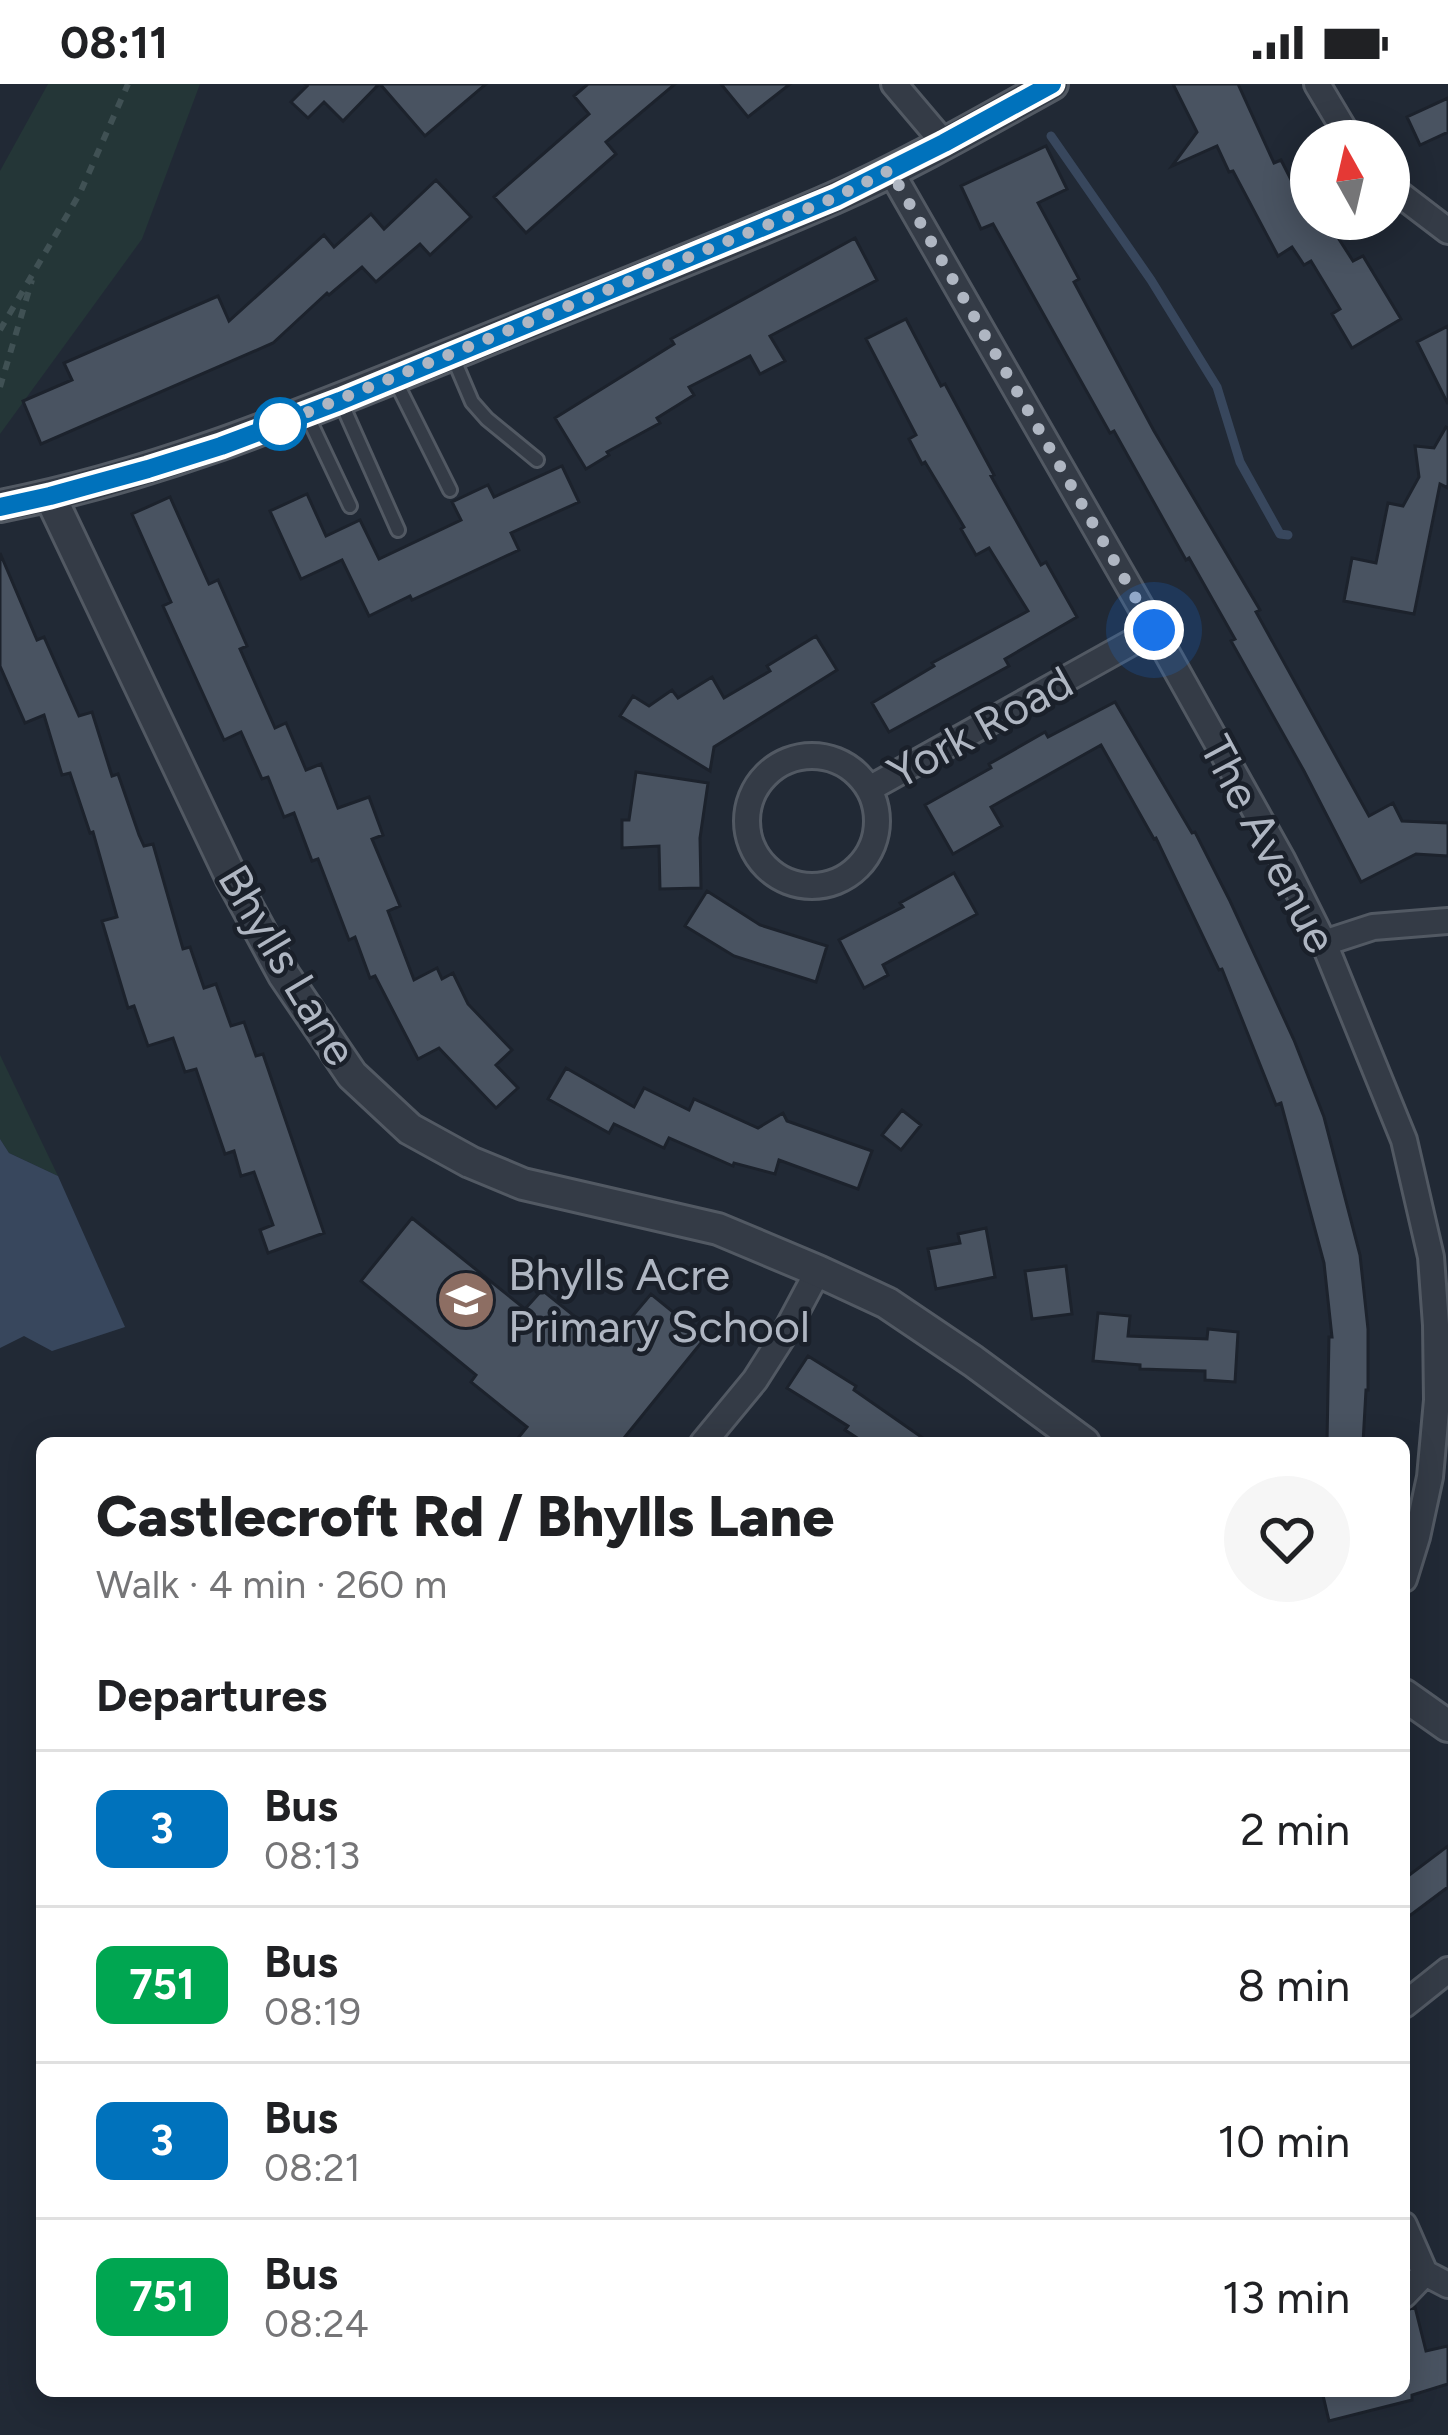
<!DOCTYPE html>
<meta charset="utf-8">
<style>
:root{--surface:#fff;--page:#f6f6f6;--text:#202124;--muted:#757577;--line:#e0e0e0}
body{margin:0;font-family:Figtree,sans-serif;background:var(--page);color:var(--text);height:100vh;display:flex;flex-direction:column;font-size:45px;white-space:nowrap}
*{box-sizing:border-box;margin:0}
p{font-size:39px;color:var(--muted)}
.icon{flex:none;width:66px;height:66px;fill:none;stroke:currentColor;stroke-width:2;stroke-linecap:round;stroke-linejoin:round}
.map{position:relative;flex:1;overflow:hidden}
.panel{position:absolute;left:36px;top:1353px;width:1374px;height:960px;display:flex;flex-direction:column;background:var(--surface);border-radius:18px;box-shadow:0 6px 30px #0003}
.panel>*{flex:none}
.badge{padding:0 24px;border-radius:18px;font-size:42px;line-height:78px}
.needle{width:78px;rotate:352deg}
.fabs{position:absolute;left:1290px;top:36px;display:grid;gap:24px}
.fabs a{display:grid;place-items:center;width:120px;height:120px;border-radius:50%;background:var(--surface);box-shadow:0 6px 30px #0003;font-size:60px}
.you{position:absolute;width:60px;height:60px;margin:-30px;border:9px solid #fff;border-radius:50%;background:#1a73e8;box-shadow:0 0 0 18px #1a73e833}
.map>.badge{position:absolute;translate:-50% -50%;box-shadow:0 0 0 6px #fff}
h2{padding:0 60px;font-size:45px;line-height:108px}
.round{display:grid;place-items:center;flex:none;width:126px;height:126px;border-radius:63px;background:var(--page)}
.head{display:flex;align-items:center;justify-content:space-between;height:204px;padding:0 60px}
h1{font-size:57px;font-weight:800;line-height:90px}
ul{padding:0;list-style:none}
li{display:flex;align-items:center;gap:36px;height:156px;padding:0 60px;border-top:3px solid var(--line)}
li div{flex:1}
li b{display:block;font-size:45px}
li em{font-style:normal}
li .badge{min-width:132px;font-weight:700;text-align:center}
.status{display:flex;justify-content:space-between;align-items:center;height:84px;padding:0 60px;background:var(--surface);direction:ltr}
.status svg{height:33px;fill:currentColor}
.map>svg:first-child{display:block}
.green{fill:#243637}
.water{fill:#38475d}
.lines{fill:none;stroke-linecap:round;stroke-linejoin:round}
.stream{stroke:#38475d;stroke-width:9}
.building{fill:#495361;stroke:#1c222c;stroke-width:3}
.service-casing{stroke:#525963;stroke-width:18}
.minor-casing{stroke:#525963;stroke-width:30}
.tertiary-casing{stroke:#525963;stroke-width:36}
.path{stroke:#405154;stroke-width:6;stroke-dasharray:9 9;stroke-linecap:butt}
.service{stroke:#343b46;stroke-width:12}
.minor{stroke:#343b46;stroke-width:24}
.tertiary{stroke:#343b46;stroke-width:30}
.line-casing{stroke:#fff;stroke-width:27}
.line{stroke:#0072bc;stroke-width:18}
.walk{stroke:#afb6c2;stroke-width:12;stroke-dasharray:0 21.6}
.stop-dot{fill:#fff;stroke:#0072bc;stroke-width:6}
.labels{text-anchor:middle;stroke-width:9;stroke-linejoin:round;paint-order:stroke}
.street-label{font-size:45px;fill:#afb6c2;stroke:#1a202a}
.poi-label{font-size:45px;fill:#afb6c2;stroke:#1a202a;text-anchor:start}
</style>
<div class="status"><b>08:11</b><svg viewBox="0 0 49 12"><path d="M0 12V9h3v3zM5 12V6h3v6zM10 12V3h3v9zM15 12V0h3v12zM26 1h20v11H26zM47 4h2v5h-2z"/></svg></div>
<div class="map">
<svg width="1448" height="2351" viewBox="0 0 1448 2351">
<rect width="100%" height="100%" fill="#212935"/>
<!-- green -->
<path class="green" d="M48 0H200L142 155 0 350V87Z
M0 971 58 1092 9 1069 0 1055Z"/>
<!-- water -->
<path class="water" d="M0 1055 9 1069 58 1092 125 1243 52 1267 24 1252 0 1264Z"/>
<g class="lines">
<!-- stream -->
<path class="stream" d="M1051 52 1151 196 1217 303 1240 378 1280 450 1288 451"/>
</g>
<!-- building -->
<path class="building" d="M305 0H379L343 37 324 18 308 34 291 18 307 2Z
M380 0H486L425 52Z
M588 0H675L606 58 616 70 526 149 494 113 589 30 574 12Z
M721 0H790L748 33Z
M1173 0H1238L1274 79 1281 76 1311 135H1326L1353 177 1363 172 1401 235 1352 264 1332 230 1340 225 1311 177 1304 181 1292 163 1278 172 1233 87 1229 88 1217 62 1172 82 1197 48Z
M1448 14V48L1420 61 1407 33Z
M1046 62 1067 105 1038 119 1079 195 1074 198 1154 347 1260 526 1256 528 1369 732 1393 719 1402 737 1448 739V772L1416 770 1361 798 1304 687 1231 557 1235 555 1189 474 1186 476 1114 347 1110 349 993 140 981 145 961 102Z
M436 96 471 133 430 171 420 160 376 198 362 183 329 211 327 209 273 259 41 360 23 317 72 296 64 279 218 212 229 237 324 151 334 163 371 130 384 145Z
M855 154 877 196 770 252 785 277 760 290 750 272 689 303 694 311 657 334 660 339 607 368 609 371 586 385 555 334 674 260 671 255Z
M906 235 941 302 945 300 994 391 991 392 1041 481 1046 478 1077 533 1005 575 1009 582 889 648 872 619 934 582 932 579 1028 527 989 464 976 471 961 445 964 443 925 378 922 380 909 355 916 351 866 255Z
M1448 242V320L1417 258Z
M1446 343 1448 344V404L1440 400 1414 530 1344 517 1352 474 1376 479 1388 419 1403 422 1419 393 1415 362 1434 364Z
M562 382 579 418 511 449 519 466 412 516 410 512 369 532 342 476 301 495 270 427 307 410 326 452 360 436 379 475 461 436 452 418 488 401 494 413Z
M170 413 209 500 218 496 247 562 240 565 275 644 286 639 306 686 321 680 338 724 369 713 383 751 372 755 400 822 388 827 414 896 437 884 442 895 453 889 468 920 512 966 496 981 518 1004 496 1024 439 964 418 975 375 892 370 894 355 853 349 856 318 775 312 777 294 729 284 733 268 693 262 695 241 648 224 656 163 522 171 518 132 430Z
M0 469 37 556 44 553 79 632 92 628 112 692 118 690 139 751 144 762 153 760 183 865 190 863 204 904 216 900 231 942 244 938 256 972 263 970 324 1149 268 1169 260 1146 273 1141 254 1088 241 1092 234 1067 225 1070 196 985 185 988 173 954 148 962 134 922 128 924 102 837 117 833 93 748 90 749 70 689 62 691 44 631 25 639 0 582Z
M816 552 837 586 714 663 710 687 620 632 633 612 649 622 672 606 678 614 712 593 724 614 770 587 767 582Z
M1115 618 1192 749 1195 748 1230 817 1294 956 1324 1033 1360 1171 1368 1245V1306H1366L1363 1359H1327L1329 1253H1332L1324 1179 1281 1019 1276 1021 1222 885 1219 886 1156 754 1154 755 1101 661 991 723 1002 742 953 770 925 721 991 684 989 680 1045 648 1048 653Z
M636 688 708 699 700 754 701 804 660 805 659 762 622 764V736H629Z
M954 789 977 830 883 881 888 891 864 904 839 856 903 823 900 819Z
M707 807 760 841 827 862 816 898 734 872 685 842Z
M566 984 634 1023 644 1004 689 1026 694 1015 758 1044 783 1029 787 1037 872 1067 858 1105 779 1076 775 1090 734 1079 733 1082 669 1054 664 1064 614 1040 609 1049 548 1015Z
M902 1026 921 1041 901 1066 882 1051Z
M412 1134 525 1225 542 1206 609 1260 651 1210 705 1254 620 1359H514L527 1343 471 1298 476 1291 361 1197Z
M986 1144 995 1193 936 1205 928 1165 960 1159 958 1150Z
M1066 1182 1072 1230 1032 1235 1025 1187Z
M1098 1229 1130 1232 1128 1252 1207 1255 1208 1245 1238 1248 1235 1298 1205 1296V1287L1140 1285V1281L1093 1277Z
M808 1272 856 1302 854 1306 930 1359H865L845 1346 848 1342 787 1304Z
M1448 1762V1803L1404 1836V1795Z
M1415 2223 1426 2267 1448 2262V2300L1412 2311V2316L1329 2337 1322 2307H1404V2227Z"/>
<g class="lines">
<defs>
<path id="service" d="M452 271 472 318 487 335 537 376
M395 296 450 406
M341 318 398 446
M307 331 350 422"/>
<path id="minor" d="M894 0 944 59
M1317 0 1351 57
M890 86 1154 546 1282 775 1324 859 1404 1056 1431 1173 1436 1241 1437 1316 1430 1393 1417 1453 1404 1495
M1389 102 1448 147
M747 737a65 65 0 1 1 130 0a65 65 0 1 1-130 0Z
M869 705 1154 546
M1324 859 1373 843 1448 837
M703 1359 755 1296 785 1249 818 1187
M1404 1921 1448 1886
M1404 2141 1425 2189 1448 2201
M1404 2211 1425 2189"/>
<path id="tertiary" d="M50 412 232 795 284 891 352 991 410 1045 470 1078 523 1100 718 1145 818 1187 887 1219 973 1277 1084 1359
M0 422C165 390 317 324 472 262 593 213 715 166 834 114 909 81 980 40 1052 0
M1404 1611 1448 1642"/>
</defs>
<!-- service casing -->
<use href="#service" class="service-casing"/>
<!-- minor casing -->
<use href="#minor" class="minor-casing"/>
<!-- tertiary casing -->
<use href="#tertiary" class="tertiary-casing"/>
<!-- path -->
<path class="path" d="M0 246 80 109 128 0
M0 303 32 196"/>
<!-- service -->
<use href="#service" class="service"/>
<!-- minor -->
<use href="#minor" class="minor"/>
<!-- tertiary -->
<use href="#tertiary" class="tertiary"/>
</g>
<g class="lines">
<defs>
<path id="line" d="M0 423 50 412 148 385 221 362 340 317 836 113 944 59 1052 0"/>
</defs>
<!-- line casing -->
<use href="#line" class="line-casing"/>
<!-- line -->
<use href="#line" class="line"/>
<!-- walk -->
<path class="walk" d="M280 340 264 346 836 113 890 86 1154 546"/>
</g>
<!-- icons -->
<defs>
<symbol id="school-disc" viewBox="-11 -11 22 22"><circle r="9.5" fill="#8d6e63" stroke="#1a202a"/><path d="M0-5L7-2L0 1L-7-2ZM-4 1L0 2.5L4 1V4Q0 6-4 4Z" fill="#fff"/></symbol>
</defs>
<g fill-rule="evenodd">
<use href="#school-disc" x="433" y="1183" width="66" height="66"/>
</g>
<!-- markers -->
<circle class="stop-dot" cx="280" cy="340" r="24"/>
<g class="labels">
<!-- street labels -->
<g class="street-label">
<text transform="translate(980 643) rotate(-29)" y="16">York Road</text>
<text transform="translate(1269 760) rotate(62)" y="16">The Avenue</text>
<text transform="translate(288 881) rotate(59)" y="16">Bhylls Lane</text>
</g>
<!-- poi labels -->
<g class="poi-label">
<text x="508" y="1206">Bhylls Acre<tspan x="508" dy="52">Primary School</tspan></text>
</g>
</g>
</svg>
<div class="fabs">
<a><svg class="needle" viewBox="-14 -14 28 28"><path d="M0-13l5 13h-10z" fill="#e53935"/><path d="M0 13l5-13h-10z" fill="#757577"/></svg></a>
</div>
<div class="you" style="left:1154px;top:546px"></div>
<section class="panel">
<div class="head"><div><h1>Castlecroft Rd / Bhylls Lane</h1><p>Walk · 4 min · 260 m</p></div><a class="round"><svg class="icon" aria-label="heart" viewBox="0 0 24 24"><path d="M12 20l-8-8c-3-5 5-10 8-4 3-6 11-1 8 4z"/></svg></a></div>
<h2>Departures</h2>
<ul>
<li><span class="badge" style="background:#0072bc;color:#fff">3</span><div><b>Bus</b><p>08:13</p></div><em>2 min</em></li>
<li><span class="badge" style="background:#00a651;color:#fff">751</span><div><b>Bus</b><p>08:19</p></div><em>8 min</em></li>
<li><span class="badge" style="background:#0072bc;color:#fff">3</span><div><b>Bus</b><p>08:21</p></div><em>10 min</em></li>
<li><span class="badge" style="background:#00a651;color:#fff">751</span><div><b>Bus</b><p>08:24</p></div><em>13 min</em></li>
</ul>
</section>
</div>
